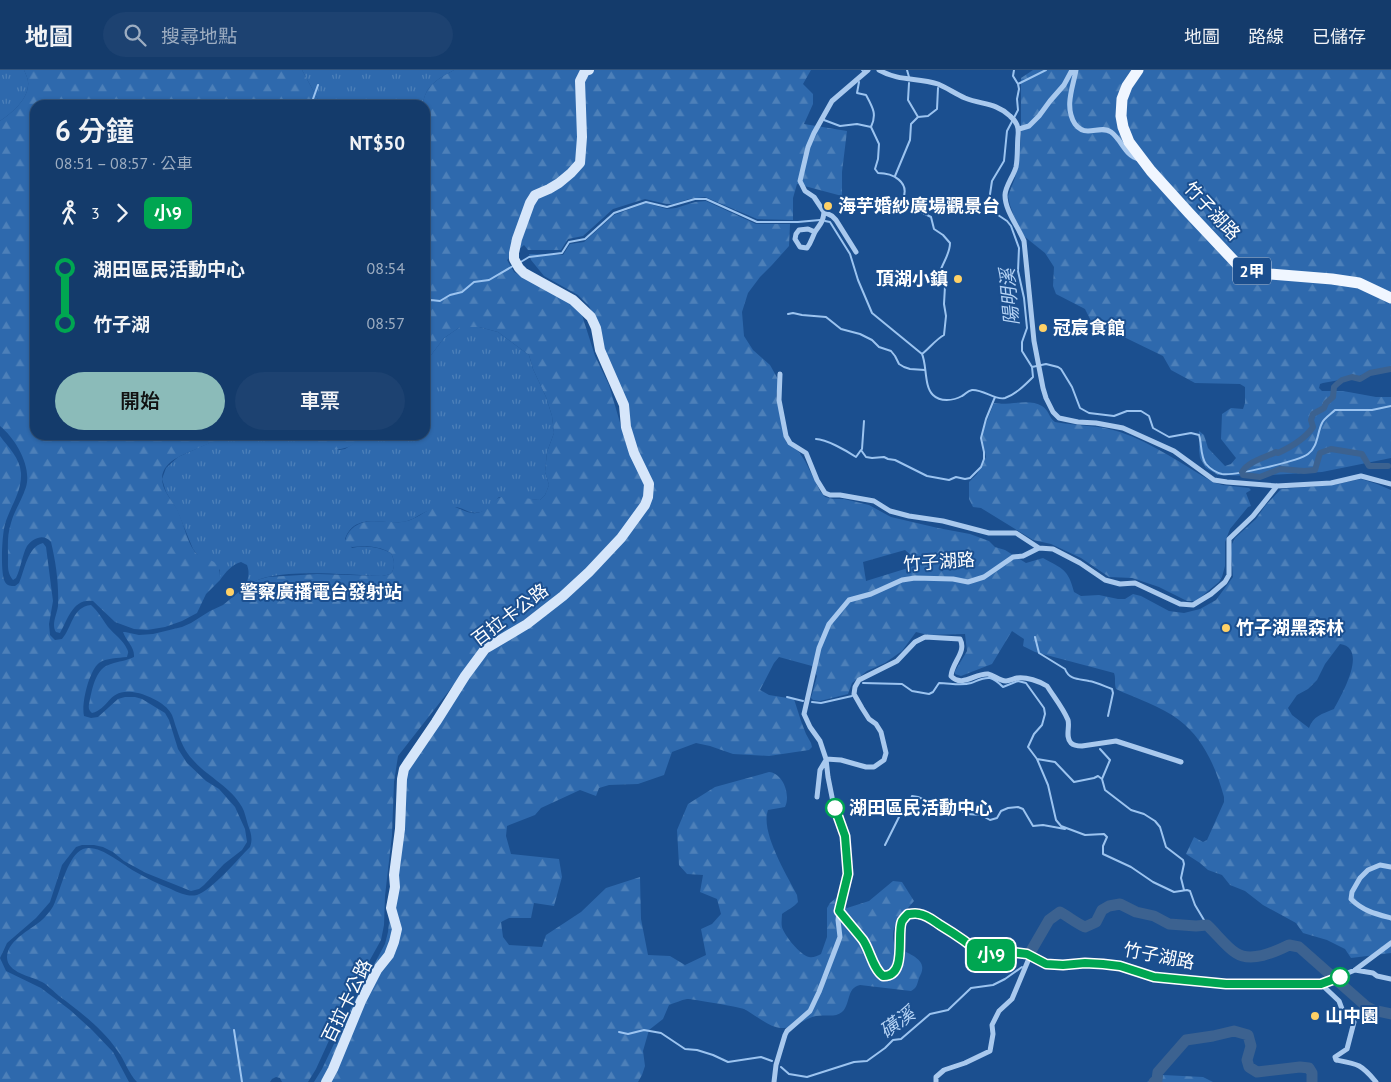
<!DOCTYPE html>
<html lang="zh-TW">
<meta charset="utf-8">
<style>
:root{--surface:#143b6b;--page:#1d4271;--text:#f1f3f6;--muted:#9dadc1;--line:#33557e;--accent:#8bbbb9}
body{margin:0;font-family:"PT Sans","Noto Sans TC",sans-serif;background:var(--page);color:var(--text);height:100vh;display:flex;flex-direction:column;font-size:19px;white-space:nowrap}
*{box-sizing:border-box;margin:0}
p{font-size:16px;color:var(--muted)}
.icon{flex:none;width:28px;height:28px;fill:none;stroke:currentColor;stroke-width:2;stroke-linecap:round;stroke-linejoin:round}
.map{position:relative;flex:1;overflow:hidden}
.sheet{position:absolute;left:30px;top:30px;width:400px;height:340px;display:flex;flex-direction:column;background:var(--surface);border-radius:15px;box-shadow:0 1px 4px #0004,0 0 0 1px var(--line)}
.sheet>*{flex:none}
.badge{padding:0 10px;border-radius:8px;font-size:18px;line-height:32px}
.map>.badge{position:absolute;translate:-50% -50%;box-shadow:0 0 0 2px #fff}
.legs{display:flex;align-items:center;gap:8px;height:55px;padding:0 25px;font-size:16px}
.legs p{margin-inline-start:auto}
.summary{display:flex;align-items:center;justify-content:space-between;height:85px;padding:0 25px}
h1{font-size:28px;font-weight:600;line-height:38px}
.primary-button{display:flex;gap:10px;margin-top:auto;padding:10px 25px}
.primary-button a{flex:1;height:58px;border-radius:30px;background:var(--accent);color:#111;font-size:20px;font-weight:600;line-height:58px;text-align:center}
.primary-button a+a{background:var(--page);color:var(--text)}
ul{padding:0 25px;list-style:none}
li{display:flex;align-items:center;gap:18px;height:55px;font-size:19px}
li i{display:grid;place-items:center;width:8px;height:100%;margin:0 6px;background:currentColor}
li i::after{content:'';width:12px;height:12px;margin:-6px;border:4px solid;border-radius:50%;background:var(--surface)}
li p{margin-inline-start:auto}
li:first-child i{background:linear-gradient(#0000 50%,currentColor 0)}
li:last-child i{background:linear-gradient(currentColor 50%,#0000 0)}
header{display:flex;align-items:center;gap:30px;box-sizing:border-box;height:70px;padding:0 25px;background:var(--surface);border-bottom:1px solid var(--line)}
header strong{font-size:24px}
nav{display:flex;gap:28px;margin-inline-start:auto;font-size:18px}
.search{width:350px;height:45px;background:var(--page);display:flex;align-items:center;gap:12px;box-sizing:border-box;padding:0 18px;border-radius:28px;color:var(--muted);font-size:19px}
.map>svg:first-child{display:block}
.grass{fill:url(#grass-tufts)}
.forest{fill:url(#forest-firs);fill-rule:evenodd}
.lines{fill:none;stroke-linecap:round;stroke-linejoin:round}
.stream{stroke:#9cc4f0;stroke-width:2}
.canal{stroke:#3c6290;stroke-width:6}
.river{stroke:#3c6290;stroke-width:11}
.minor{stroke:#a9c9ee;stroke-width:5}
.secondary{stroke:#d6e6fa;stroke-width:10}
.primary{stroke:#f0f6ff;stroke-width:11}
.line-1-casing{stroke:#fff;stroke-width:11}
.line-1{stroke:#00a651;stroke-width:8}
.poi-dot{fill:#ffd166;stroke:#1b4f8f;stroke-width:2}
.stop-1-dot{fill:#fff;stroke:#00a651;stroke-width:2.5}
.labels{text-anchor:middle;stroke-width:4;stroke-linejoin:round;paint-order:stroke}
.shield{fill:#1b4f8f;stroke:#bbcadd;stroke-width:1}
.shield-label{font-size:16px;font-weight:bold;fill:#fff}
.poi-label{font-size:18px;font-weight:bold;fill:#fff;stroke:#1b4f8f;text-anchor:start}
.street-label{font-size:18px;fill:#fff;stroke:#1b4f8f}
.stop-label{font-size:18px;font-weight:bold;fill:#fff;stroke:#1b4f8f;text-anchor:start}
.water-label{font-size:19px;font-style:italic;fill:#b5d3f5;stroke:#1b4f8f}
</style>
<header>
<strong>地圖</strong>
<div class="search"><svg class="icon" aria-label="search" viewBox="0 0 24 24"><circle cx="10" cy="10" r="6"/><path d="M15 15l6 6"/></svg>搜尋地點</div>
<nav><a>地圖</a><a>路線</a><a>已儲存</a></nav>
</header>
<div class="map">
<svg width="1391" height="1012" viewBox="0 0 1391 1012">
<defs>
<pattern id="grass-tufts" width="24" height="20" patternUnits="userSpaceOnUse" patternTransform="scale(1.25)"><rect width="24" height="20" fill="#2e69ad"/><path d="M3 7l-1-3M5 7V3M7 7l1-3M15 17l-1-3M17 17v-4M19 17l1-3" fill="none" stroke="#4d80b9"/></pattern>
<pattern id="forest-firs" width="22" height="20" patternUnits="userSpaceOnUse" patternTransform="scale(1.25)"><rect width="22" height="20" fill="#2e69ad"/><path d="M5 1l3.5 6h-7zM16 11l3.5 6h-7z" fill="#4d80b9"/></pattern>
</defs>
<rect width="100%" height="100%" fill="#1b4f8f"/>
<!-- grass -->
<path class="grass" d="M0 0H24C26 5 29 10 28 16 27 30 11 44 0 51Z
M302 0H454C438 9 425 15 423 35H321Z
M460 257H479L498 262 529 285 533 299 546 327 552 346 554 363 547 382 545 402 549 415 545 425 540 430 499 427C494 432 488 440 481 442 468 445 466 438 455 437 449 437 433 439 428 441 421 443 415 449 407 451 385 457 356 440 345 469L352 478C366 475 379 477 391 483 395 491 395 497 391 504L382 506C346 505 302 500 267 507 259 509 252 512 246 516 248 508 250 503 247 495L241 492C231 495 226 502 220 510V500L199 487 193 479 177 440 166 422 162 409 166 398 178 387 227 365H316V367L339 380 345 379 367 365H425V293L444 268Z"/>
<!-- forest -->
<path class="forest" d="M24 0H302L321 35H35V365H227C219 369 211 373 203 376 189 383 163 389 162 408 162 420 171 429 177 439 184 453 186 470 195 482 201 490 217 488 219 499 220 502 220 507 220 510L206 524 197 543 182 551 165 557 147 560 134 559 115 552 93 531C73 528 68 549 60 563L56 562C51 555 57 544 58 536 59 514 56 493 51 472 44 463 33 468 27 476 22 485 21 498 16 508L13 510C7 503 8 496 8 488 8 476 7 465 11 453 14 441 22 430 26 417 32 397 16 369 0 356V51C11 44 27 30 28 16 29 10 26 5 24 0Z
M454 0H811L803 14 813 24V34L804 54 847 61 842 102V126L797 114 793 128V150L757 149 705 127 689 129 673 134H666L645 129 613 139 583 166 568 169 561 180H528L524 175 507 190 514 202 574 235 582 245 595 286 609 315 626 373 645 416 643 432 624 460 589 499 554 529 496 569 459 608 398 686 394 712 392 765 385 826 384 855 381 870 347 931 316 999 308 1012H282L280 1008 276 1007 272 1009 270 1012H137C128 1003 125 990 117 980 102 958 80 942 59 926 54 922 48 915 42 912 31 906 7 903 7 887 8 868 34 859 45 847 49 842 53 838 55 832 61 818 68 785 83 779 98 773 122 794 134 801 146 808 158 814 171 819 179 823 188 827 197 825 212 820 238 789 250 777 253 769 251 763 248 755 246 749 245 742 242 737 231 717 208 707 193 690 185 682 180 670 177 660 175 655 174 650 172 645 167 634 150 626 138 623 108 616 111 638 92 643 87 639 89 635 90 629 93 616 96 598 111 594 119 591 126 591 134 587 135 577 126 571 123 562H125L139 565 153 564 182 557 191 553 210 541 223 535 246 516 257 510 268 507 317 504 382 506 391 504C395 497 395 491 391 483 382 478 373 476 363 476 358 476 353 478 347 476 345 471 345 467 349 462 364 443 387 456 407 451 419 448 429 437 442 435 453 433 462 442 472 443 486 445 491 430 501 427 513 425 528 429 540 430L545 425 549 415 545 402 547 382 554 363 552 346 546 327 533 299 529 285 498 262 479 257H460L444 268 425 293V35H423C425 15 438 9 454 0Z
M1033 0H1391V298H1384L1356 307 1323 313 1320 314 1319 318 1322 321H1343L1376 327H1391V388L1322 402 1255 406 1218 405 1206 398 1200 388 1199 380V361L1204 365 1208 378 1225 396 1231 394 1236 388 1221 369 1222 344 1231 338 1243 339 1245 333V317L1240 314 1195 313 1171 300 1163 286 1091 251 1085 239 1056 224 1053 216 1054 197 1045 183 1025 167 1014 146 1010 135 1008 126 1015 108 1019 93 1021 64V8Z
M706 131 756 154H790L789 176 772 195 760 207 748 223 742 242 744 266 753 280 770 295 779 311 776 326 786 372 799 382 805 391 820 421 825 427 833 429H844L869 435 891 447 938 458 970 464 989 471 995 477 1005 480 1026 493 1043 488C1063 499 1068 499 1074 522L1081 526 1099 525 1118 529H1125L1133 524 1141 526 1169 541 1184 543 1200 539 1216 530 1233 507 1231 483 1232 474 1235 468 1256 449 1265 436 1281 419 1333 415 1361 409 1377 414 1391 420V883L1351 888 1345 879 1327 870 1303 863 1296 853 1263 835 1245 821 1230 815 1222 805 1208 800 1200 793 1186 784 1194 767 1203 772 1207 770 1224 732V727C1216 698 1204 669 1179 650 1161 636 1137 629 1116 619 1114 613 1116 608 1114 603L1035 582 1023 576 1024 569 1012 561 992 594 961 606 955 604V601L967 581 965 564 928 565 916 562 902 581 885 593 867 601 852 613 848 624 820 631 813 630 811 628 817 606 812 596 779 587 774 593 760 620 769 625 794 629 801 651 806 664 811 673 812 677 809 680 769 686 733 684 710 676 696 673 672 682 664 705 638 714 609 715 599 718 596 726 580 720 541 738 535 745 507 756 506 766 511 784 559 789 562 807 554 836 534 833 531 848H509L501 852 503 867 509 875 542 877 546 865 581 842 606 818 640 807 641 849 648 885 670 886 685 895 706 885 701 859 712 854 721 844 717 829 700 822 703 805 687 804 679 795 677 760 688 734 715 717 769 702C783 703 791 725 785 737L768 740C760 762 787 805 797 825L798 832C794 837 787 840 782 844 782 848 781 853 782 857 784 865 800 885 809 887 813 888 817 886 821 884L827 867V838L830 833 836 828 838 834 847 838 869 831 893 811 902 812 914 831C903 844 886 859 896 877 903 881 921 887 922 896 923 900 921 904 919 908 917 914 917 918 911 921L860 915C846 918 851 934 842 942 835 948 825 944 816 946 803 949 796 959 781 958 770 958 754 944 744 939 738 937 693 929 687 929 681 930 675 933 669 935L663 949 649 960 643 981 645 996 642 1005 638 1012H314L322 999 354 932 385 874 388 862 395 789 401 696 404 689 466 608 497 574 602 492 650 420 638 386 623 325 611 293 605 281 598 254 589 236 578 225 544 206 531 190 529 184 563 185 570 174 584 172 614 145 646 133 667 139 676 138 695 132ZM905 480 921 494 866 511 863 492ZM1340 574C1369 578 1341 626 1334 639 1322 644 1313 646 1309 658L1292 645 1288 638 1297 625 1308 619 1317 610 1325 594Z
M994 333C1008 336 1029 328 1042 336 1049 340 1049 348 1055 352 1076 356 1100 355 1120 362 1153 373 1183 395 1213 412L1222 415 1249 418 1251 420 1246 423 1251 436 1248 437 1230 459 1225 472V496L1222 507 1219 512 1196 531H1187L1159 517 1132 508 1109 507 1081 488 1051 474 1033 470 981 438 973 437 969 429V412L977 404 986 387 982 368 984 358Z
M316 365H367C355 374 342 384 326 377 320 374 317 371 316 365Z
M0 366C8 377 20 388 21 403 22 422 10 437 5 454 2 465 0 503 5 512 7 516 11 516 15 516L19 513C25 500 27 477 43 473L46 477 53 531 49 554 50 565 55 570 62 569C72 558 72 537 91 535 98 541 103 550 108 557 114 564 123 570 127 579 129 583 128 582 127 587 118 588 106 588 99 593 89 601 81 634 84 646L91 648 98 647 118 629 125 627H135L142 629 165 643 169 650 178 679 187 693 206 711 219 719 235 737 245 759 247 772 242 780 224 794 204 815 199 819 191 821 146 803 124 791 113 782 103 777 94 775H82L76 777 62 795 50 832 36 848 7 873 0 888Z
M0 888 6 901 41 918 70 940 92 960 113 982 129 1012H0Z
M1163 1005 1203 1007 1213 1012H1147L1153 1008Z"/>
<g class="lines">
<!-- stream -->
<path class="stream" d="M862 0 863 1
M907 0 909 7
M1014 0 1013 6 1018 14 1019 19 1017 29 1018 40 1007 61 1004 91 992 111 989 131 998 145 1007 151 1011 156 1019 178 1018 201 1024 228 1027 258 1022 272V281L1032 297 1046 294 1058 297 1061 299 1072 317 1080 338 1089 343 1114 346 1127 341H1141L1149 346 1153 358 1169 367 1191 363 1199 365C1202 374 1200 386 1206 394 1210 399 1217 403 1222 404 1234 406 1299 391 1308 384 1318 377 1317 363 1322 353 1324 348 1331 344 1335 340H1372L1391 336
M859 12 857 23 866 25C873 38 877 44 871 57
M909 13 908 30 918 47
M1018 14 1046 0
M314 35 313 29 318 15
M824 50 840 56 857 54 871 57 879 74 878 89 875 99 878 103C893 103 910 112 903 129L907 135 931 147 934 159 943 165 950 173C950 184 943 192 940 202L945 216 944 234 946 246 944 265C935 270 930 278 922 284
M895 106 910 70 911 54 918 47 928 46 937 39 938 18
M825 151 830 152 850 184 858 210 872 243 922 284C927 295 924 317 933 325 940 332 953 331 962 326 966 324 967 321 972 320 983 319 996 331 1005 328 1016 324 1025 315 1033 307L1032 297
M519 193 529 187 562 183 569 172 585 169 614 143 646 132 667 137 695 129H706L757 152H798L820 150
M425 231 431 230 440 231 450 225 462 222 474 212 489 210 513 196
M788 244 793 243 802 245 826 247 841 259 860 264 872 270 879 277 891 281 895 286 899 294 904 297 910 299 925 300
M816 369C826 369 847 381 856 387L861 380 866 387 872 388 884 387 888 389 895 390 927 406 949 410 956 407 965 409 970 408 981 397 984 389V382L981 368 986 349 995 327
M862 379 864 351
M1035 567 1039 583 1065 599C1069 610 1079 609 1089 611 1096 612 1104 616 1112 619L1113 623 1108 646
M863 613 902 614 912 621 929 624 933 622 939 613C950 613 961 616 971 613 977 611 983 607 990 608 995 609 1000 614 1003 617L1018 611 1026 613 1044 638 1045 644 1042 655 1034 664 1028 677 1037 689 1048 715 1056 750 1061 756 1085 765 1104 764 1107 767 1103 776V784L1131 797 1153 812 1174 822 1187 820 1190 821 1195 835 1207 855
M787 627 803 631
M812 632 821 633 852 626
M1100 679 1110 690 1102 709 1105 720 1131 740 1144 744 1155 751 1160 757 1166 777 1183 790 1184 794 1181 808 1184 820
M1037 689 1055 692 1074 712 1094 708 1098 706 1102 709
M885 775 900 745 909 735 912 726 918 727 943 738 954 737 967 744 981 745 990 750 997 748 1001 741 1008 738 1018 737 1023 739 1033 756 1043 755 1065 759
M234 960 242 1012
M619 962 628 964 644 960 661 963 685 979 697 980 713 985 728 992 761 987 772 991
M781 997 789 1004 807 1007 854 992 867 991 885 978 893 970 901 969 930 944 948 940 971 918 993 915 1005 909 1022 897"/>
<!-- canal -->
<path class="canal" d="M1242 402C1249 391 1264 388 1276 382L1278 383C1291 377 1305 369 1313 357L1311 350 1313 344 1324 338 1326 333 1333 327 1334 317 1337 314 1342 310 1352 307 1360 309 1370 303 1391 299
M1243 405 1260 407 1280 399 1304 401 1315 400 1320 383 1331 379 1362 384 1369 396H1388"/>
<!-- river -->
<path class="river" d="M1031 881 1049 850 1060 842C1069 847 1076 853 1085 857L1096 852 1102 840 1109 836 1120 834 1136 842 1154 846 1169 854 1196 856 1207 855C1215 862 1227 878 1236 883 1251 893 1275 882 1289 875L1299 877 1367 937 1373 940 1391 944
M1154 1012 1157 1010 1158 1002 1186 970 1213 966 1234 961 1248 965 1251 976 1247 990 1249 997 1257 1002 1300 997 1309 998 1312 1003V1012"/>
<!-- minor -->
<path class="minor" d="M879 0C900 12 917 7 938 14 947 18 956 24 965 28 982 35 995 32 1010 46 1017 52 1019 57 1018 66 1017 76 1018 87 1016 97 1014 105 1005 117 1005 125 1005 141 1018 156 1024 171L1034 271 1043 318 1046 328 1053 342 1059 348 1078 352 1096 353 1123 358 1174 381 1214 410 1227 412 1277 416 1331 413 1361 406 1391 414
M1076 0C1073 17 1064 37 1075 54 1078 58 1082 61 1088 61 1096 61 1104 57 1111 62 1122 70 1125 86 1139 89
M1019 59 1029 56 1039 46 1050 31 1064 15 1072 0
M824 142 814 127 805 121 800 111 808 77 814 63 832 31 868 0
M824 142 832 146 836 150 856 182
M815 162 808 159 799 160 796 164 795 169 800 177 807 178C811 173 812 168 815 162 820 154 823 153 824 142
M780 304 779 330 786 366 790 373 806 383 817 410 825 423 830 425H840L874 431 890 441 909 446 943 451 989 463H1016L1039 478
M826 689 841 690 866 697H874L884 690 886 683 881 662 876 654 869 649 862 638 854 624 855 617 859 610 897 591 915 572 925 567 960 569C967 582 952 592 951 606 962 618 975 603 988 604 994 605 999 611 1006 611 1009 611 1013 609 1017 608 1027 607 1039 611 1047 616 1054 627 1063 638 1068 650 1070 657 1065 667 1071 673 1074 676 1078 676 1082 676L1116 671 1181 692
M817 727 820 700 826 690
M1391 797 1380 795 1368 800 1360 808 1352 822 1351 829C1363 841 1376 844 1391 848
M839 841C847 851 855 860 863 870 870 880 873 899 883 905 908 907 896 864 902 851 904 848 906 847 908 844 912 844 915 843 919 844 935 847 969 874 982 885H996L1011 882 1027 884 1046 894 1063 895 1085 893 1103 894 1120 896 1154 907 1185 911 1226 914H1321L1355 900 1391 873
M1355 900 1373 903 1377 906 1391 909
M1321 914 1339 931 1342 939 1352 946 1354 952 1347 979 1335 987 1336 990C1358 994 1361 994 1376 1012
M774 1012 776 995 785 965 787 961 810 941 819 922 840 867 838 850 839 841 848 804 845 766 833 732 828 707 826 689 820 671 810 657 804 644 819 578 829 554 849 530 871 524 902 510 915 508 953 509 968 512 984 507 1013 487 1023 486 1039 478 1053 479 1080 493 1105 510 1120 514 1135 513 1180 534 1193 535 1211 524 1225 512 1229 505V469L1253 446 1277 416
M936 1012V1007L944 1000 965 993 990 981 993 964 992 955 999 941 1012 929 1030 886"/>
<!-- secondary -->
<path class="secondary" d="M326 1012 333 999 361 931 377 900 389 885 394 872 397 859 391 838 395 817 394 805 400 759 402 709 404 699 436 652 465 606 485 579 527 554 563 526 589 502 621 468 645 435 648 427 649 414 634 383 626 357 624 335 600 280 596 258 591 247 573 230 524 203 519 198 514 189V183L517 169 530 133 535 125 549 119 559 113 571 103 580 93 582 67 580 11 585 1 589 0"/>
<!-- primary -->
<path class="primary" d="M1138 0 1127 16 1122 29 1121 46 1123 57 1129 72 1151 101 1189 143 1237 194 1251 201 1270 204 1332 209 1359 213 1391 228"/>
</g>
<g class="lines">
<defs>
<path id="line-1" d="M835 738 845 766 848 804 839 841C847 851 855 860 863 870 870 880 873 899 883 906 908 907 896 863 902 851 904 848 906 846 908 844 912 844 915 843 919 844 927 845 934 851 940 855 955 864 969 873 982 885L996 884 1011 882 1027 884 1046 894 1063 895 1085 893 1103 894 1120 896 1154 907 1226 914H1321L1340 907"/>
</defs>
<!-- line-1 casing -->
<use href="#line-1" class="line-1-casing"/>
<!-- line-1 -->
<use href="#line-1" class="line-1"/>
</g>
<!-- markers -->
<g class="poi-dot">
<circle cx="828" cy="136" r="5"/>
<circle cx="958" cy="209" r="5"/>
<circle cx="1043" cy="258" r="5"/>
<circle cx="230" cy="522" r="5"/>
<circle cx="1226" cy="558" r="5"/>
<circle cx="1315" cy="946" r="5"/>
</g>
<g class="stop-1-dot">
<circle cx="835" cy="738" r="9"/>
<circle cx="1340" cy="907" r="9"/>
</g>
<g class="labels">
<!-- shield labels -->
<rect class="shield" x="1233" y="187.5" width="38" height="27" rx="4"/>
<g class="shield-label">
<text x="1252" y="207">2甲</text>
</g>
<!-- poi labels -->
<g class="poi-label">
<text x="838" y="142">海芋婚紗廣場觀景台</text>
<text x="948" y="215" text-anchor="end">頂湖小鎮</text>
<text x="1053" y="264">冠宸食館</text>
<text x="240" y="528">警察廣播電台發射站</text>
<text x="1236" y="564">竹子湖黑森林</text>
<text x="1325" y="952">山中園</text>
</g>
<!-- street labels -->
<g class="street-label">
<text transform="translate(1212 141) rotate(47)" y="6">竹子湖路</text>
<text transform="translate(939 492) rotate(-4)" y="6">竹子湖路</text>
<text transform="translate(510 545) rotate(-37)" y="6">百拉卡公路</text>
<text transform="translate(1159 886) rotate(11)" y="6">竹子湖路</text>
<text transform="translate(347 931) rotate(-64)" y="6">百拉卡公路</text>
</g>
<!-- stop labels -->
<g class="stop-label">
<text x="849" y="744">湖田區民活動中心</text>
</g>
<!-- water labels -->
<g class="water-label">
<text transform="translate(1009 227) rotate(-95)" y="7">陽明溪</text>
<text transform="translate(897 952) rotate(-36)" y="7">磺溪</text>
</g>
</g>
</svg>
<b class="badge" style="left:991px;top:885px;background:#00a651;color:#fff">小9</b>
<section class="sheet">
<div class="summary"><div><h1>6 分鐘</h1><p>08:51 – 08:57 · 公車</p></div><b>NT$50</b></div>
<div class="legs"><svg class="icon" aria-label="walk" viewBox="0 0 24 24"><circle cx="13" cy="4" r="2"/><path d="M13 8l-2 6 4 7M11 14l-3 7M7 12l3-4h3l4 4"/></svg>3<svg class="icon" aria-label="forward" viewBox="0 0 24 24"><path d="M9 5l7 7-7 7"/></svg><b class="badge" style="background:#00a651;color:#fff">小9</b></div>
<ul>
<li><i style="color:#00a651"></i><b>湖田區民活動中心</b><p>08:54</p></li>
<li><i style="color:#00a651"></i><b>竹子湖</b><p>08:57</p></li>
</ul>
<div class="primary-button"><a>開始</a><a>車票</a></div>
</section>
</div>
